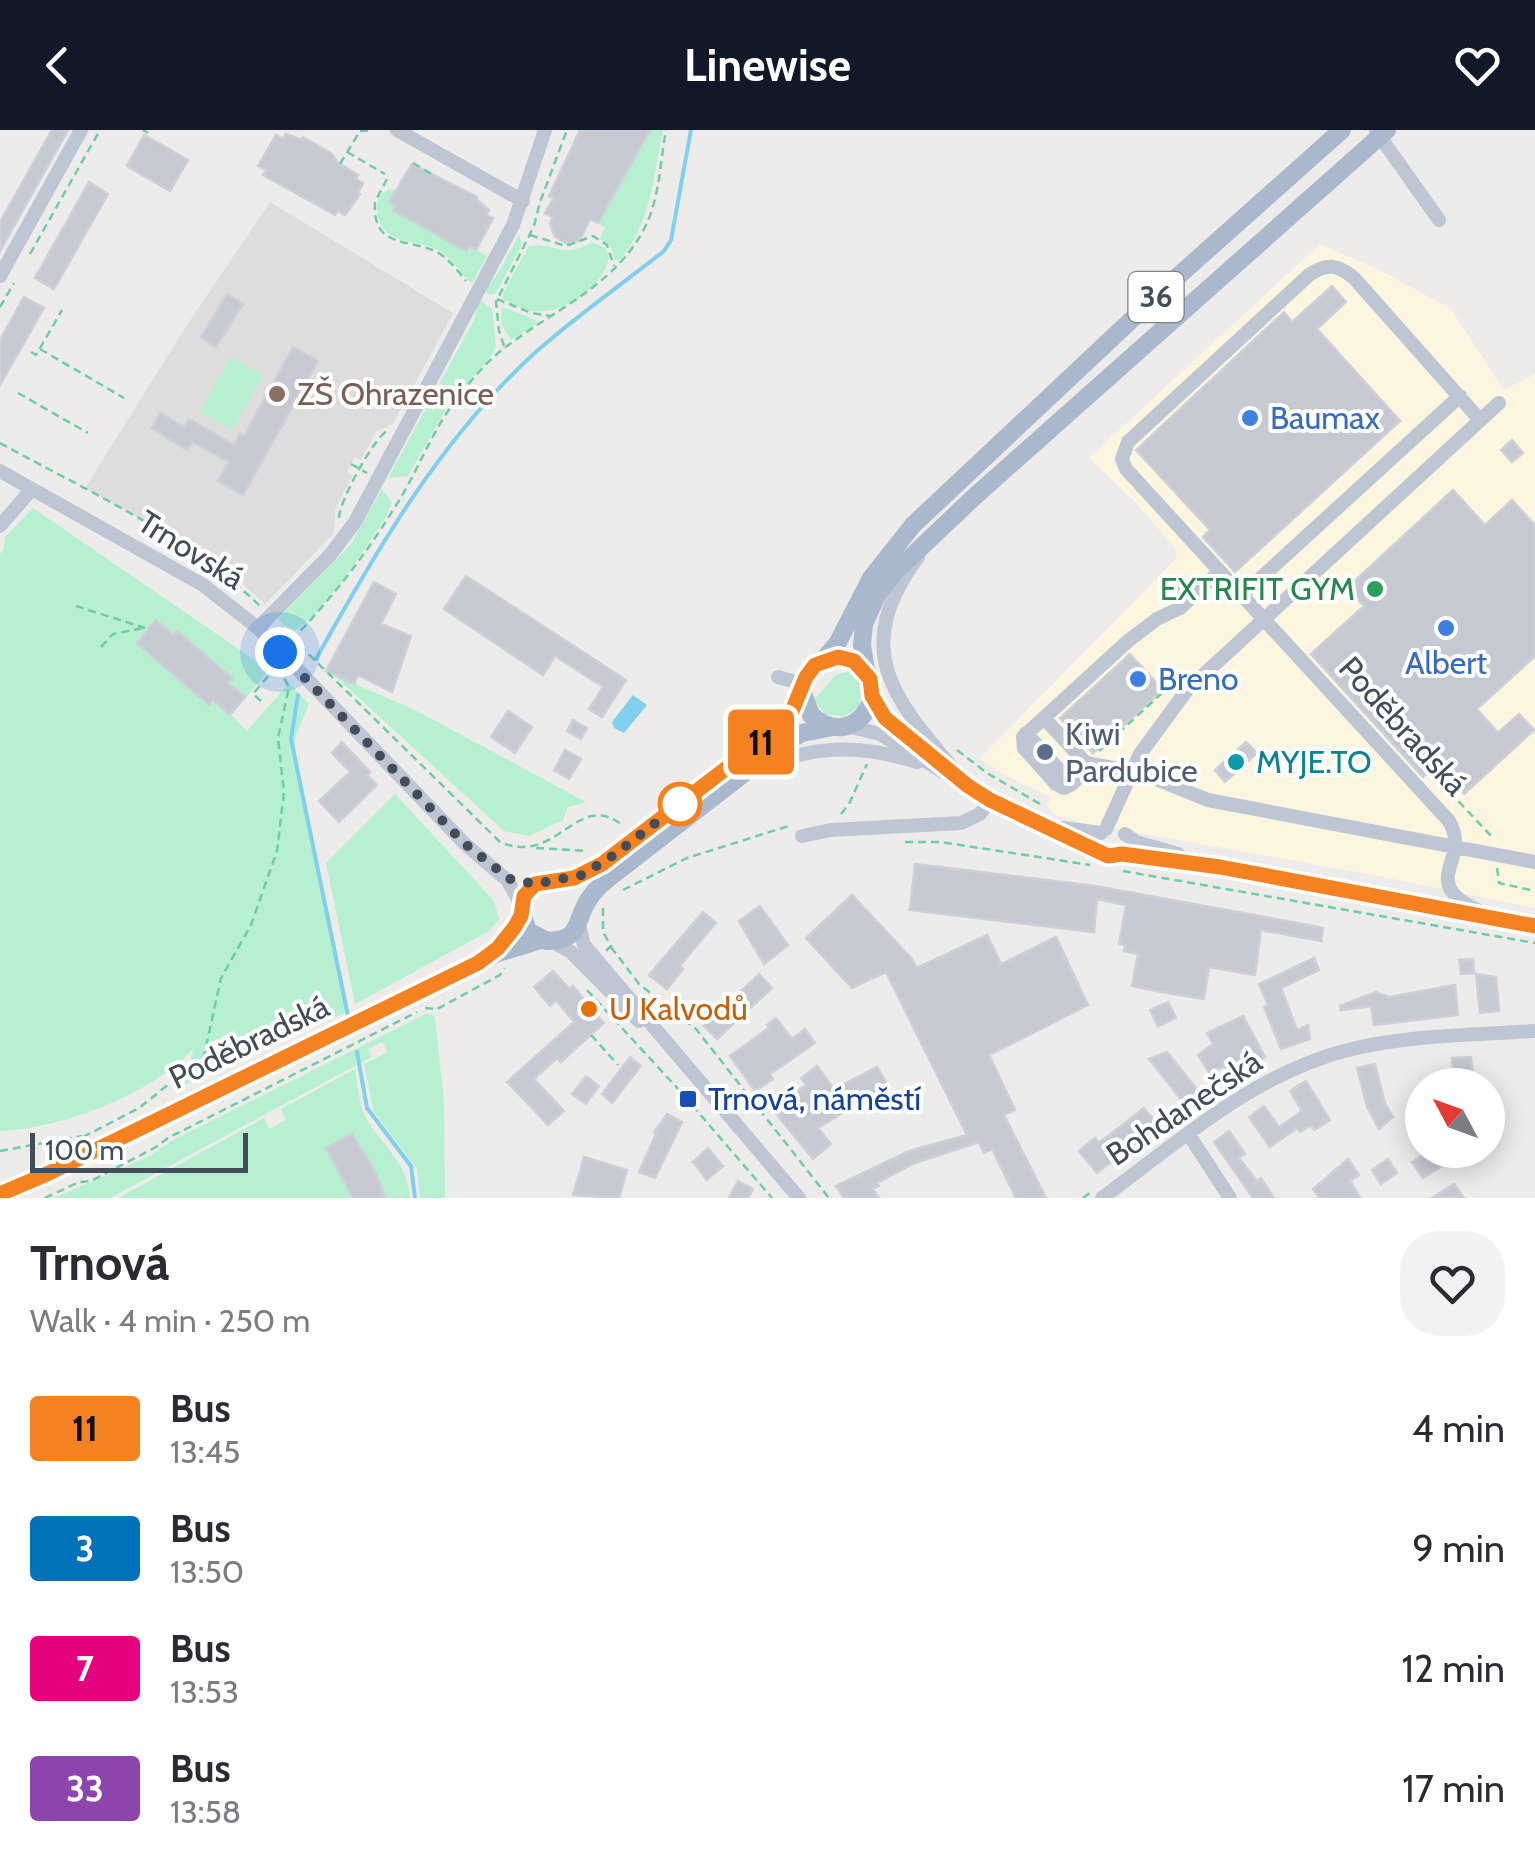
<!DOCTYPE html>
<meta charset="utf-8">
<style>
:root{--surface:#fff;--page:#f2f2f3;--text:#2b2b33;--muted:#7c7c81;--accent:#111827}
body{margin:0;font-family:Cabin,sans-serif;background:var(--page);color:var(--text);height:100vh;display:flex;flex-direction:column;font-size:38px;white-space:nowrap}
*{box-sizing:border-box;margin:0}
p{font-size:32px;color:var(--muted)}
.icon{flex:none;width:55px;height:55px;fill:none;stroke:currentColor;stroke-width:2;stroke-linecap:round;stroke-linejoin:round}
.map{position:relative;height:1068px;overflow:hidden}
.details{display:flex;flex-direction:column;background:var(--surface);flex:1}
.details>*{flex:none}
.badge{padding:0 20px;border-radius:8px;font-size:35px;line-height:65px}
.needle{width:65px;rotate:311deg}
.fabs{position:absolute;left:1405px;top:938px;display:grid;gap:20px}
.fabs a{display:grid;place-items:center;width:100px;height:100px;border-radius:50%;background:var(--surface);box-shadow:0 5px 25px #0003;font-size:50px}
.scale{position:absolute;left:30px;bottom:25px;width:218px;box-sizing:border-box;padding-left:10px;border:5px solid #434d59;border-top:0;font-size:28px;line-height:35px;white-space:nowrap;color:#434d59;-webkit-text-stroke:8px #fff;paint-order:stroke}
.you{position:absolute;width:50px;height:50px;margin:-25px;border:8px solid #fff;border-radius:50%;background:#1a73e8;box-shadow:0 0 0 15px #1a73e833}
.map>.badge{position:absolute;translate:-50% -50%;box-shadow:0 0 0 5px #fff}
.round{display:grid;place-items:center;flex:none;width:105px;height:105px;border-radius:40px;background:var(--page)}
.overview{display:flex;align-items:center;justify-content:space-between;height:170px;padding:0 30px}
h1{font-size:48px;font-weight:700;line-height:75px}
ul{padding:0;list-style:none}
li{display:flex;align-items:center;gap:30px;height:120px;padding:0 30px}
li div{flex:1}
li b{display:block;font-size:38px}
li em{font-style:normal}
li .badge{min-width:110px;font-weight:700;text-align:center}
header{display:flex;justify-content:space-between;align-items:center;height:130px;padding:0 30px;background:var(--accent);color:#fff;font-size:45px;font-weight:700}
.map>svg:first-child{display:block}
.commercial{fill:#fcf6e1}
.education{fill:#dfdcdd}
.green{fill:#b6f0d1}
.water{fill:#81cfef}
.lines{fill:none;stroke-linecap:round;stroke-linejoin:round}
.stream{stroke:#81cfef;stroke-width:4}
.building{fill:#c7c9d2;stroke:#cfd0d7;stroke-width:2.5}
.path{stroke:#6dcea6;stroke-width:2.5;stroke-dasharray:8 5;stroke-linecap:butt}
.minor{stroke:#bdc6d2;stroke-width:14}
.major{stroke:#a9b8cc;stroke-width:18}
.line-casing{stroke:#fff;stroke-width:22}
.line{stroke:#f58220;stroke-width:15}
.walk{stroke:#434d59;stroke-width:10;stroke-dasharray:0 18}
.education-dot{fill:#8d6e63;stroke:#fff;stroke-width:4}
.shop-dot{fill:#3f7fe0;stroke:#fff;stroke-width:4}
.leisure-dot{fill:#2e9e5b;stroke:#fff;stroke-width:4}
.service-dot{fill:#5c6f8a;stroke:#fff;stroke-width:4}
.culture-dot{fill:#0f9aa8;stroke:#fff;stroke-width:4}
.stop-dot{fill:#fff;stroke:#f58220;stroke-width:5}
.food-dot{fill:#e8710a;stroke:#fff;stroke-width:4}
.transit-dot{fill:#1a4fb4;stroke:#fff;stroke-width:4}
.labels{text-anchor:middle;stroke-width:8;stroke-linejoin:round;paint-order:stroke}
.shield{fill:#fff;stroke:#7b828b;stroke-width:2.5}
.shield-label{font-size:30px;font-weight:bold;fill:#434d59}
.education-label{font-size:32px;fill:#785e54;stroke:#fff;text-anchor:start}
.shop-label{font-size:32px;fill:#366cbe;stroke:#fff;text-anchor:start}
.street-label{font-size:32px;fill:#434d59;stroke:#fff}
.leisure-label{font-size:32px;fill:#27864d;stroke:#fff;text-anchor:end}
.service-label{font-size:32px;fill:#4e5e75;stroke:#fff;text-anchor:start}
.culture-label{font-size:32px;fill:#0d838f;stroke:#fff;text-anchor:start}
.food-label{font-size:32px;fill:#c56008;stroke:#fff;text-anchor:start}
.transit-label{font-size:32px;fill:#164399;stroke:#fff;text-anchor:start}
</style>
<header><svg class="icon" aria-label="back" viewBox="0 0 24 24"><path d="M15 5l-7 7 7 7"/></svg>Linewise<svg class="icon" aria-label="heart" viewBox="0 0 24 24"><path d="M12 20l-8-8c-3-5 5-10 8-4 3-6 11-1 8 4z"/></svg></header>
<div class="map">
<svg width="1535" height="1068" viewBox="0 0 1535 1068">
<rect width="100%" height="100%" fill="#eeebeb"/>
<!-- commercial -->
<path class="commercial" d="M1320 114 1385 143 1451 179 1504 260 1535 244V778L1363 743 1083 693 1055 685 1046 675 1052 669 1049 666 1003 644 980 628 1176 429 1177 420 1136 373 1089 328Z"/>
<!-- education -->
<path class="education" d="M270 72 453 183 393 294 376 302 361 330 355 327 347 342 353 345 335 379 334 403 265 474 217 431 85 358 185 198Z"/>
<!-- green -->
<path class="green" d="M650 0H663C653 48 652 90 620 130H615L611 117 600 109 605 98 598 93Z
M390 59 395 60 389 71 396 76 394 81 465 121 469 116 487 126 472 153C460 144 453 128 438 120 414 108 378 116 377 78 377 68 381 63 390 59Z
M519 105 522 114 496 163 490 165 484 161 497 145Z
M592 112 605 118 609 126C605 156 564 186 532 181 523 180 512 174 503 169V163L529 116C557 111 560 131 592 112Z
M479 169 492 179 496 216 492 225 447 277 408 346 388 348 474 190Z
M502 177 536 190 537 194 511 210 501 194Z
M231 227 263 245 232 300 200 281Z
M382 359 392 372 386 387C369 412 318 495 291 501L279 490 280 487 351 414Z
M33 378 269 540 231 585 247 601 289 553 309 574 295 608 296 629 349 881 185 955 193 919C153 964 60 999 0 1001V424L4 419 5 407Z
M850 541 862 557 859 577 843 587 825 584 814 570 836 545Z
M334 545 415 580 586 672 568 677 563 690 529 706 504 701Z
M395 664 494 771 499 789 489 801 355 874 326 733Z
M428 883 435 887 444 972 445 1068H420L417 1039 374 982 364 934 388 922 382 912 368 919 372 927 364 931 110 1068H54L150 1026 171 1011Z
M355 939C358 958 359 977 369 993 386 1020 408 1033 410 1068H118L264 988 270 999 286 990 281 979Z"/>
<!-- water -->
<path class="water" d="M633 565 647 575 624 603 614 598 612 592Z"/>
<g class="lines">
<!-- stream -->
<path class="stream" d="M316 529C377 419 443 305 538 220 578 185 622 154 664 121L671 110 691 0
M298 565 291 609 348 886
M357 922 367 978 411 1036 415 1068"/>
</g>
<!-- building -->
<path class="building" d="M52 0H68L0 121V92Z
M580 0H650L598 93 590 89 580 110 567 114 555 107 550 94 552 87 545 83 554 68 549 66Z
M286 4 302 10 303 7 332 24 337 32 358 45 356 49 363 53 358 63 360 64 345 85 338 81 335 85 263 45 266 40 258 36 276 5 283 9Z
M144 5 188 30 170 61 127 36Z
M412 34 477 67 476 69 489 80 486 85 493 88 476 120 469 116 466 121 393 80 396 76 389 72Z
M89 52 108 64 54 159 35 148Z
M1332 156 1346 172 1317 199 1400 291 1235 442 1203 407 1210 400 1136 320 1284 182 1292 192Z
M227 164 243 174 216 217 201 207Z
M24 167 44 178 0 255V210Z
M293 217 318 231 243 365 218 351 229 332 192 312 187 320 152 298 160 283 184 297 189 289 234 315 240 304 244 306Z
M1512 310 1523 323 1512 332 1501 320Z
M1453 360 1485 395 1512 370 1535 395V526L1477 579 1498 603 1519 584 1534 600 1464 664 1436 634 1423 647 1311 524 1364 476 1347 458Z
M466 446 626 550 602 587 589 579 603 557 555 526 543 545 444 479Z
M1177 451 1185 459 1172 470 1165 462Z
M374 452 396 464 381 494 411 506 392 562 358 545 354 554 326 541Z
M156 490 173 505 177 501 232 548 228 553 245 567 230 585 213 570 209 575 137 513Z
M1130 524 1163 560 1093 623 1060 588Z
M508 581 532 597 515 623 491 607Z
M573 590 587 598 581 609 567 601Z
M342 612 370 642 367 645 377 655 339 692 319 671 350 642 332 623Z
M1246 612 1257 623 1225 652 1215 640Z
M565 620 581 629 569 649 554 640Z
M915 734 1095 756 1303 794 1323 798 1321 811 1261 800 1255 845 1209 837 1204 869 1167 863 1132 856 1138 824 1124 821 1126 815 1119 814 1126 775 1097 769 1094 802 910 780Z
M852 765 912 829 917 838 987 805 1001 834 1056 807 1088 875 989 925 1015 980 1004 985 1046 1068H1016L992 1019 984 1023 979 1012 915 1033 877 1053 879 1056 873 1059 879 1068H844L836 1056 909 1021 967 1005 886 842 852 858 806 808Z
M760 776 788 815 764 834 739 791Z
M703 782 716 793 687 827 680 836 683 839 667 859 649 845Z
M1314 828 1319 840 1281 858 1297 900 1308 895 1310 909 1281 919 1264 877 1268 875 1259 854Z
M1473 829 1474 843 1461 844 1459 830Z
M553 841 570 859 573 856 604 893 561 932 557 928 534 949 564 981 548 995 507 952 574 892 556 870 550 876 534 857Z
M759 844 772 858 717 909 704 896Z
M1476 844 1496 847 1499 881 1480 883Z
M1455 855 1458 885 1374 895 1371 876 1341 880 1340 876 1376 862 1389 867Z
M1168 872 1176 888 1158 896 1150 880Z
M1243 886 1265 927 1232 945 1224 936 1211 945 1198 925 1213 914 1207 903Z
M776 888 792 909 805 899 815 913 770 944 773 949 755 961 730 926 769 898 767 895Z
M1167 922 1200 963 1185 974 1149 929Z
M630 927 641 936 612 973 602 964Z
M1471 927 1474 955H1454L1452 928Z
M1375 934 1385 973 1393 987 1379 999 1367 977 1357 938Z
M817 936 834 959 877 937 888 955 818 998 831 1014 813 1029 773 980 806 955 801 948Z
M586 946 599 956 586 974 572 964Z
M1306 951 1330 990 1314 1000 1311 995 1300 1002 1297 998 1270 1017 1249 987 1264 976 1279 997 1302 981 1290 961Z
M1144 978 1158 996 1097 1043 1079 1021 1095 1008 1099 1013Z
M667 984 682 992 655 1048 639 1042 656 1004 654 1002Z
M1229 1001 1245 1024 1239 1028 1257 1051 1261 1048 1274 1068H1253L1214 1012Z
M352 1004 373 1038 386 1068H353L326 1018Z
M708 1018 723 1036 707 1050 693 1032Z
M1431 1020 1442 1036 1423 1048 1412 1032Z
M584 1027 627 1040 619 1068 573 1065Z
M1348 1029 1359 1045 1350 1051 1360 1068H1319L1313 1059Z
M1388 1029 1397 1043 1381 1054 1372 1040Z
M738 1051 753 1059 748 1068H729Z
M1454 1054 1464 1068H1432Z"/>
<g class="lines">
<!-- path -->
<path class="path" d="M143 0 148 3
M360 1 373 0
M347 22 385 44
M413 33 435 46
M340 34 360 1
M387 49 375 72C372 119 408 108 437 122 449 129 457 140 466 151
M530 105 566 116 593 106 607 115 614 136
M30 124 100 0
M497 169 531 183 551 186
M0 177 14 153
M504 216 499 201 496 172 534 96 540 72 567 0
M40 219 124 268
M31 222 36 225 62 180
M18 263 88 303
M0 313C89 362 188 406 261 477
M351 334 367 343
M339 388C339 372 373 309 387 301
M76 476 145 498
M281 497 500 712C557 737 577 659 622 695
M292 510C331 469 365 426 395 377 417 343 431 303 455 271 469 253 484 234 502 220 556 177 625 153 651 83 660 56 661 27 666 0
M101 517 113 504 143 498
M261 571 253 564 274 539
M1403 617 1419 629 1492 707
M957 620 987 643 1040 674 1039 677
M1099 621 1174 552
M841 684 849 674 867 634
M905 712H941L1090 735
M536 718 588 721
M1497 738 1499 753 1535 761
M1123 741 1535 813
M623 760 687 728 792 695
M603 778V802L611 816 606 821
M611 817 639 854 696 899 829 1068
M587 860 679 960 772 1068
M425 878 437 879 500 845 504 838
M591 905 618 935
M83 1007 139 978 204 926 221 848 251 795 277 721 284 662 278 608 289 557 284 548
M0 1021 82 1006
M45 1068 79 1052 91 1051 156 1017 168 1008 417 882
M1083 1068 1090 1063"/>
<!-- minor -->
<path class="minor" d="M397 0 523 71
M1376 1 1439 90
M0 146 81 0
M1480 290 1354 148C1338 134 1326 133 1309 145L1128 312 1122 329 1126 339 1449 691C1475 735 1403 755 1502 790
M0 341 203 455 258 498 465 714 508 751 521 774
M0 396 32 359
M918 427C847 523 897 572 961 648
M1242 465 1460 266
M258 498 330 425 355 392 513 95 545 0
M778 547 803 554
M872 566 885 587 933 627
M1044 588 1086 633 1141 643 1208 670 1535 732
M847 596 880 604 990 670 1108 726 1132 725 1220 737 1475 785
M1026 603 1072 654 1092 635
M754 642C809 614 859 614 917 632
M1072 654 1064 658 1056 654 1024 618 1023 607 1128 511 1157 489 1180 478 1220 441
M1062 698 1101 703
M1106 699 1140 624 1187 560 1499 273
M1125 704 1136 712 1178 724
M802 706 831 700 961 693 980 684 990 670
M1496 789 1535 796
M579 795 584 815 799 1068
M553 812 571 822 639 891
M1189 1005 1230 1068
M1102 1068C1177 1013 1251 946 1344 921 1405 905 1472 905 1535 901"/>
<!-- major -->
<path class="major" d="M822 531 837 514 871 448 913 395 1176 148 1342 0
M866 541 862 515 864 494 878 463 895 442 973 368 1387 0
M802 561 811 585C857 627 900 549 851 530 841 526 829 527 820 532 804 541 805 558 797 572 791 585 782 594 772 603L602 733C592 739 582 745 571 748 547 755 526 749 521 780L528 801 547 811C580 810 574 796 586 774 591 764 600 755 609 748L782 614 802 603 833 597
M0 1064 71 1032 495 824 541 810"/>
</g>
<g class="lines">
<defs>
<path id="line" d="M0 1064 47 1044 478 833 498 818 514 798 521 786 524 766 535 754 574 748 602 734 772 603 792 581 806 547 815 535 838 527 854 531 870 549 872 566 885 588 968 656 990 670 1108 726 1122 724 1220 737 1535 796"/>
</defs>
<!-- line casing -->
<use href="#line" class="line-casing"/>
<!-- line -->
<use href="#line" class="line"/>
<!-- walk -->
<path class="walk" d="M280 522 465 714 510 749 535 754 582 745 614 725 693 664 680 674"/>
</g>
<!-- markers -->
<circle class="education-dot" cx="277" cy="264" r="10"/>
<g class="shop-dot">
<circle cx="1250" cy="288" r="10"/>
<circle cx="1446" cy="498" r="10"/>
<circle cx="1138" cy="549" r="10"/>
</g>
<circle class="leisure-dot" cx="1375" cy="459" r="10"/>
<circle class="service-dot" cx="1045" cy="622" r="10"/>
<circle class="culture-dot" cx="1236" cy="632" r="10"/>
<circle class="stop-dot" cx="680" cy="674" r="20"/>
<circle class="food-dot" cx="589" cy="879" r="10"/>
<rect class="transit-dot" x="678" y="959" width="20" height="20" rx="5"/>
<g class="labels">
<!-- shield labels -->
<rect class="shield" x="1128.5" y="142" width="55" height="50" rx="8"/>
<g class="shield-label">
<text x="1156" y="177">36</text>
</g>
<!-- education labels -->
<g class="education-label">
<text x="297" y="275">ZŠ Ohrazenice</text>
</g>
<!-- shop labels -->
<g class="shop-label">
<text x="1270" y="299">Baumax</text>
<text x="1446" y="544" text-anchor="middle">Albert</text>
<text x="1158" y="560">Breno</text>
</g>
<!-- street labels -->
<g class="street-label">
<text transform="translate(191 420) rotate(32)" y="11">Trnovská</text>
<text transform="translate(1403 596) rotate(48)" y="11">Poděbradská</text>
<text transform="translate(249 912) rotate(-26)" y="11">Poděbradská</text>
<text transform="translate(1184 978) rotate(-34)" y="11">Bohdanečská</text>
</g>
<!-- leisure labels -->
<g class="leisure-label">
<text x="1355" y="470">EXTRIFIT GYM</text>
</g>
<!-- service labels -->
<g class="service-label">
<text x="1065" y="615">Kiwi<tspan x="1065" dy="37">Pardubice</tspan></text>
</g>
<!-- culture labels -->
<g class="culture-label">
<text x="1256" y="643">MYJE.TO</text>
</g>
<!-- food labels -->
<g class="food-label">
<text x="609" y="890">U Kalvodů</text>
</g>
<!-- transit labels -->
<g class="transit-label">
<text x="708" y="980">Trnová, náměstí</text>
</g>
</g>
</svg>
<div class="fabs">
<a><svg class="needle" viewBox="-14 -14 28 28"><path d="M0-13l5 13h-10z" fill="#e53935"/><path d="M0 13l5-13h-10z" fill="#7c7c81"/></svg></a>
</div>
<div class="scale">100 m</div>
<div class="you" style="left:280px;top:522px"></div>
<b class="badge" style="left:761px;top:612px;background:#f58220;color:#111">11</b>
</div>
<section class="details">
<div class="overview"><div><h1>Trnová</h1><p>Walk · 4 min · 250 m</p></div><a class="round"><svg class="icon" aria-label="heart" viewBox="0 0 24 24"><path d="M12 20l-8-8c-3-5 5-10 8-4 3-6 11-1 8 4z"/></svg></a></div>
<ul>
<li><span class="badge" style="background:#f58220;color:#111">11</span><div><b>Bus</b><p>13:45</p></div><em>4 min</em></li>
<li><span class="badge" style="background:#0072bc;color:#fff">3</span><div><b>Bus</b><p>13:50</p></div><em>9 min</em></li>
<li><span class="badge" style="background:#e6007e;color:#fff">7</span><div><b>Bus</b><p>13:53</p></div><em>12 min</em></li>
<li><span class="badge" style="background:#8e44ad;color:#fff">33</span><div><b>Bus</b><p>13:58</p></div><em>17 min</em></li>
</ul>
</section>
